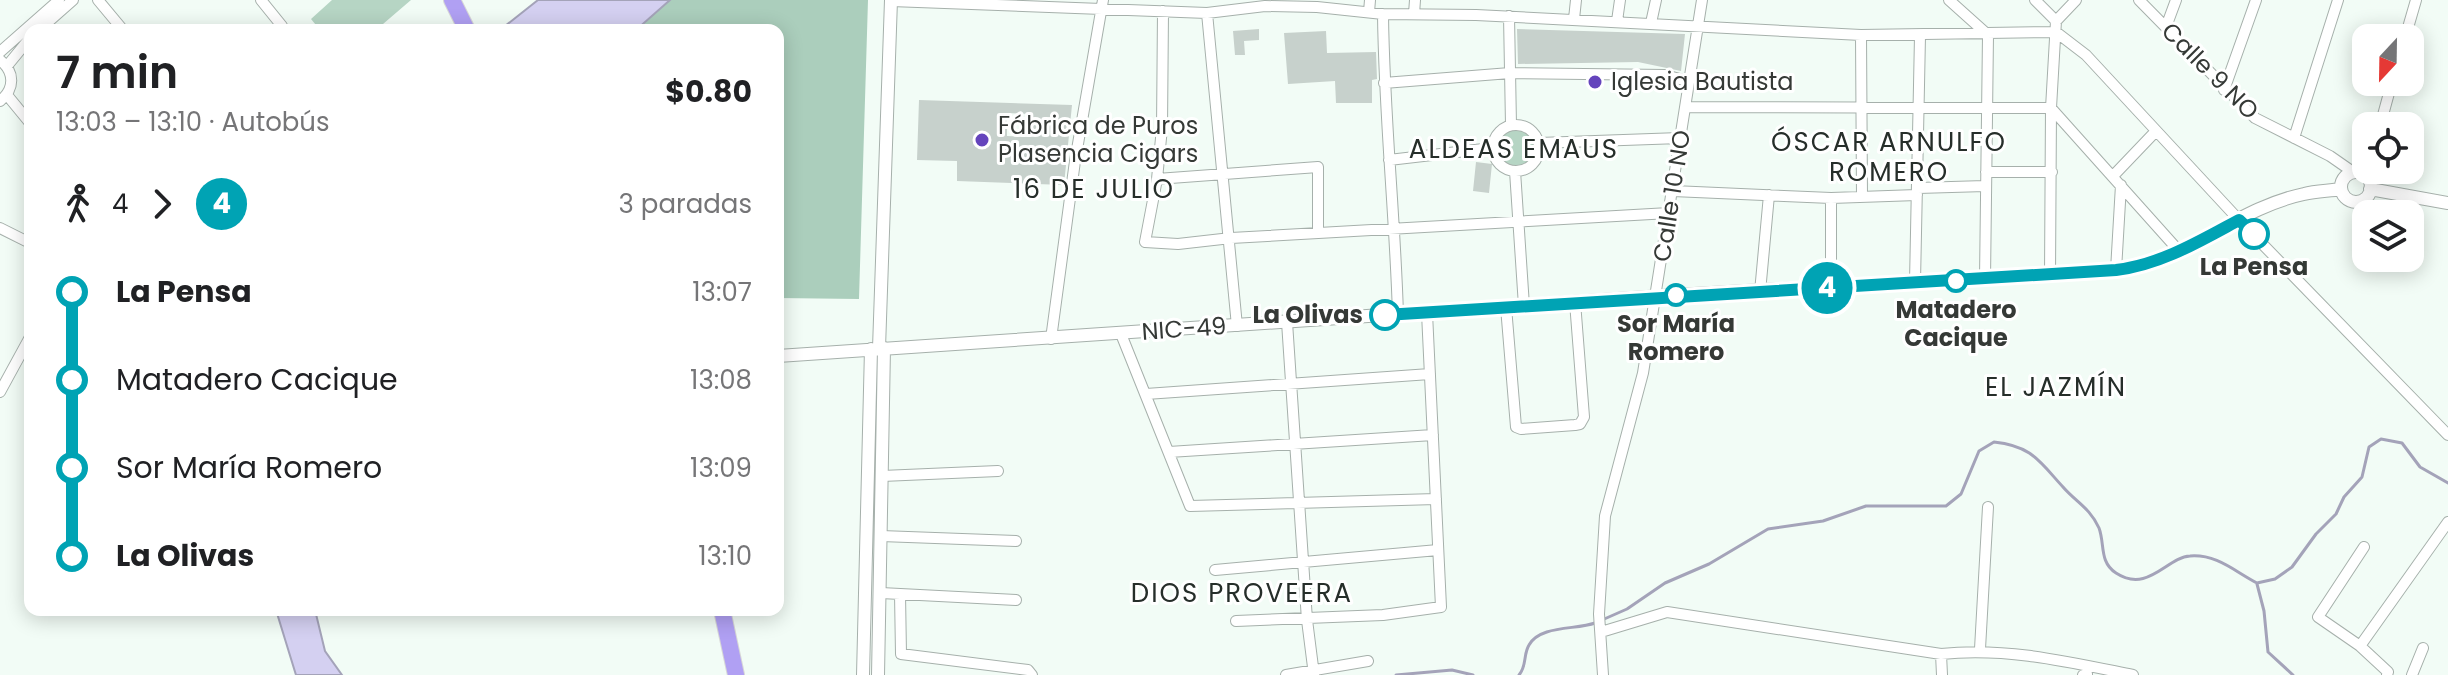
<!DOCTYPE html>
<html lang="es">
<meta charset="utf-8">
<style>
:root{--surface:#fff;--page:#f2f2f2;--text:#202124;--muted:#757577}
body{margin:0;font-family:Poppins,sans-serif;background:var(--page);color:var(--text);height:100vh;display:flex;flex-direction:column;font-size:30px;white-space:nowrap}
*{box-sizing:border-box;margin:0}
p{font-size:26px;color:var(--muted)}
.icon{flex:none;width:44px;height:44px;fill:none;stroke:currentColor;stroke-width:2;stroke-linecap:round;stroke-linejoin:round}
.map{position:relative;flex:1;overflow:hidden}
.side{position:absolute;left:24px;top:24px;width:760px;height:592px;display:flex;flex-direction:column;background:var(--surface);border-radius:16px;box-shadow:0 4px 20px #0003}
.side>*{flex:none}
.badge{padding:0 16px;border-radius:26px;font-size:28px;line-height:52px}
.needle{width:52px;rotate:202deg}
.tools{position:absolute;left:2352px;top:24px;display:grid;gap:16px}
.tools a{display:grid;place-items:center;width:72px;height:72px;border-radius:16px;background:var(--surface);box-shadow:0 4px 20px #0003;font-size:40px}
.map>.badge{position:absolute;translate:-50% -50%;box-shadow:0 0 0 4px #fff}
.legs{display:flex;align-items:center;gap:12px;height:88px;padding:0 32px;font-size:26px}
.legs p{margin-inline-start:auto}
.overview{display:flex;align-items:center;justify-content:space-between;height:136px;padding:0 32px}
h1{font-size:44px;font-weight:600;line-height:60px}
ul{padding:0 32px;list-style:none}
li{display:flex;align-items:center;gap:28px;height:88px;font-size:30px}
li i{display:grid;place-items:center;width:12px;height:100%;margin:0 10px;background:currentColor}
li i::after{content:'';width:20px;height:20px;margin:-10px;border:6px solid;border-radius:50%;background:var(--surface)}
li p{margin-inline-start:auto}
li:first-child i{background:linear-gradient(#0000 50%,currentColor 0)}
li:last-child i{background:linear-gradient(currentColor 50%,#0000 0)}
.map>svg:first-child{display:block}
.green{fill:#b6d5c4}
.forest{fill:#abcebc}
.water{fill:#d4d0f1;stroke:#a4a3b9;stroke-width:2}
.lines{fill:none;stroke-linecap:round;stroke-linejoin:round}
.stream{stroke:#a4a3b9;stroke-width:3}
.building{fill:#c7d1cc;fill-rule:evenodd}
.minor-casing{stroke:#a6b0ab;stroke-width:12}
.tertiary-casing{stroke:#a6b0ab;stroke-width:14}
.trunk-casing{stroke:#d7d7d7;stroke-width:18}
.minor{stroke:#fff;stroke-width:10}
.tertiary{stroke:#fff;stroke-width:12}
.trunk{stroke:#b0a0f3;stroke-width:16}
.line-1-casing{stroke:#fff;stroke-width:18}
.line-1{stroke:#00a3b4;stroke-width:12}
.poi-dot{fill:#6444bc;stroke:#fff;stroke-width:3}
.stop-1-dot{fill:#fff;stroke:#00a3b4;stroke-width:4}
.labels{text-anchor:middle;stroke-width:6;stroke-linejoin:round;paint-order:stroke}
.street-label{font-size:24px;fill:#353936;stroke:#fff}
.poi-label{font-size:24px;fill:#353936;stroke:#fff;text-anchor:start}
.stop-label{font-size:24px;font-weight:bold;fill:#353936;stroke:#fff}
.neighbourhood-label{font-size:26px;letter-spacing:2px;fill:#262e2a;stroke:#fff}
</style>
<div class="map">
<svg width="2448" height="675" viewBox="0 0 2448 675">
<rect width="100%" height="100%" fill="#f2fcf6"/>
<!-- green -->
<path class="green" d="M332 0H411L376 30H320L311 19Z
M1497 147a19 19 0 1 1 38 0a19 19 0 1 1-38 0Z"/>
<!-- forest -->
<path class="forest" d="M670 0H868L859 299 778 298V30H636Z"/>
<!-- water -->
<path class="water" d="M538 0H670L636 30H500Z
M276 610H315L325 651 342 675H296Z"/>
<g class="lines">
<!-- stream -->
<path class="stream" d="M2257 584 2264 611 2268 652 2293 675
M1602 620 1627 609 1665 583 1709 564 1768 529 1823 521 1866 506H1946L1961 494 1979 451 1994 442C2032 446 2039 461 2063 487 2076 502 2090 508 2099 528 2105 544 2099 562 2116 573 2148 594 2167 557 2190 556 2217 554 2234 571 2257 583L2275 579 2292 567 2316 534 2336 514 2344 497 2362 477 2369 447 2381 439 2402 443 2420 467 2448 483
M1396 675 1452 670 1473 675
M1519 675C1527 666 1523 655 1529 645 1540 625 1576 630 1595 623"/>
</g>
<!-- building -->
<path class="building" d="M1259 29V40L1244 41 1245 55H1235L1233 31Z
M1517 29 1685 34 1681 71 1638 62 1518 64Z
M1326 31 1327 53 1376 52 1377 79 1372 80V103H1336L1335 81 1288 84 1284 33Z
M919 100 1072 105 1064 185 957 181V161L917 160ZM1007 113 1030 114V137L1007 136Z
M1476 162 1492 164 1489 193 1473 191Z"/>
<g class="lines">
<defs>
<path id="minor" d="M98 0 123 30
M261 0 282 26 277 30
M1949 0 1988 35 1985 279
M2035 0 2056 21 2051 108 2050 275
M2139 0 2255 118 2330 156 2353 172
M891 1 1207 13 1265 6 1317 7 1383 14 1476 15 1861 35 2056 32 2086 55 2239 220 2448 435
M1163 11 1162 128 1157 179 1145 242 1178 244 1231 238 1669 213
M1369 12 1370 0
M1207 13 1237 326
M1383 14C1384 114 1395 214 1398 315
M1414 14 1415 0
M1509 16 1511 125
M1574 19 1576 0
M1617 21 1620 0
M2056 21 2076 0
M1651 23 1656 0
M2166 27 2176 0
M39 30 73 0
M1861 35 1862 197
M2405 38 2416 0
M0 52 59 0
M0 60C15 72 15 89 0 101
M7 66 30 38
M1384 83 1510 73 1665 75 1687 81
M2224 90 2256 0
M7 95 30 123
M1685 107 2051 108 2179 251
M1493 148a23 23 0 1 1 46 0a23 23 0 1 1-46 0Z
M2380 126 2392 82
M2294 138 2338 0
M1539 143 1680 138
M1389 160 1492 148
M1515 171 1524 306
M1986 172H2052
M2365 175 2366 170
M2113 176 2156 131
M1157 179 1318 167V233
M1918 188 1985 186
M1673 191 1831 198 1917 195
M1831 198V288
M0 228 30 243
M2116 270 2121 185
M1915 282 1920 36
M1760 292 1769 195
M1506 307 1516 427 1521 429 1575 425 1580 424 1584 417 1575 302
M1287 322 1307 620 1314 675
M1121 334 1190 506 1436 499
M1051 339 1075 161 1103 0
M0 392 30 337
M1146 394 1430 374
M1169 452 1433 435
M882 476 998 471
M881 536 1016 541
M1215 570 1438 550
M881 593 1016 600
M900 594 901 654 1028 670 1032 675
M1236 621 1383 615 1441 607 1427 313
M1601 632 1667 612 1941 654C2007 647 2069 662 2133 675
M2360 646 2318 617 2364 547
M1980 649 1988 507
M1941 654 1942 675
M1286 675 1368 661
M1603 675 1599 614 1605 516 1643 373 1702 0
M2083 675 2087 674
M2387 675 2388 672 2360 646 2448 522
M2412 675 2423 648"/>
<path id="tertiary" d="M2341 187a15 15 0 1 1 30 0a15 15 0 1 1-30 0Z
M2370 189 2448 203
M879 348 891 0
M778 356 1677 295 2116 270C2185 261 2237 208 2304 194 2316 191 2329 191 2341 189
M863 675 871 349
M878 675 884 348"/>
<path id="trunk" d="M452 0 467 30
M722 610 736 675"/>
</defs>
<!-- minor casing -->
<use href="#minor" class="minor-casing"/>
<!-- tertiary casing -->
<use href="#tertiary" class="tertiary-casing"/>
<!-- trunk casing -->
<use href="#trunk" class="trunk-casing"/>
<!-- minor -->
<use href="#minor" class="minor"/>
<!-- tertiary -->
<use href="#tertiary" class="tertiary"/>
<!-- trunk -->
<use href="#trunk" class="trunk"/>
</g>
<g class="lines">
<defs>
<path id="line-1" d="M1385 315 2116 270C2160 265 2200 241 2239 220L2254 234"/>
</defs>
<!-- line-1 casing -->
<use href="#line-1" class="line-1-casing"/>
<!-- line-1 -->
<use href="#line-1" class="line-1"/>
</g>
<!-- markers -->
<g class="poi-dot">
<circle cx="1595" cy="82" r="8"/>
<circle cx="982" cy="140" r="8"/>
</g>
<g class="stop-1-dot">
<circle cx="2254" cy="234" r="14"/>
<circle cx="1956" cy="281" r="10"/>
<circle cx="1676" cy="295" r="10"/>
<circle cx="1385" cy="315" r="14"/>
</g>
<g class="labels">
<!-- street labels -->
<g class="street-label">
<text transform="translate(2210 71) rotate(45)" y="8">Calle 9 NO</text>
<text transform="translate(1672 196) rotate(-81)" y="8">Calle 10 NO</text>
<text transform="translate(1184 329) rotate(-4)" y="8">NIC-49</text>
</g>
<!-- poi labels -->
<g class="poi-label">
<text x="1611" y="90">Iglesia Bautista</text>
<text x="998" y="134">Fábrica de Puros<tspan x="998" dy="28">Plasencia Cigars</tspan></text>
</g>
<!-- stop labels -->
<g class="stop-label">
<text x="2254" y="275">La Pensa</text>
<text x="1956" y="318">Matadero<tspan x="1956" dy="28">Cacique</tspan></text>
<text x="1363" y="323" text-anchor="end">La Olivas</text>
<text x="1676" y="332">Sor María<tspan x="1676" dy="28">Romero</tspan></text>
</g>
<!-- neighbourhood labels -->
<g class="neighbourhood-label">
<text x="1889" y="151">ÓSCAR ARNULFO<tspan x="1889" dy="30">ROMERO</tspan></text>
<text x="1514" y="158">ALDEAS EMAUS</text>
<text x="1094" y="198">16 DE JULIO</text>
<text x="2056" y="396">EL JAZMÍN</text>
<text x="1242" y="602">DIOS PROVEERA</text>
</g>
</g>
</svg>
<div class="tools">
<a><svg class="needle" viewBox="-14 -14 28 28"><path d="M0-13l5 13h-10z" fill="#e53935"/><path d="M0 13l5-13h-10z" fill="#757577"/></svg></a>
<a><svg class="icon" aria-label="locate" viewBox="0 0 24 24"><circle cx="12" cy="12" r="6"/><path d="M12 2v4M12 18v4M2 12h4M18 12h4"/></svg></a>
<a><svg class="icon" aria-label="layers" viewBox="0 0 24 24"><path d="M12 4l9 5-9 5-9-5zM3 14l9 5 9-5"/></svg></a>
</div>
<b class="badge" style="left:1827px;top:288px;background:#00a3b4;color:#fff">4</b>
<section class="side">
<div class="overview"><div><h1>7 min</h1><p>13:03 – 13:10 · Autobús</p></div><b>$0.80</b></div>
<div class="legs"><svg class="icon" aria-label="walk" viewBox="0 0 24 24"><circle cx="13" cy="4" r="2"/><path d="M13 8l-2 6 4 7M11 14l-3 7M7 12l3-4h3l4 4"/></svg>4<svg class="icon" aria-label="forward" viewBox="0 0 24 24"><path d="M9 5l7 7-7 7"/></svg><b class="badge" style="background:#00a3b4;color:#fff">4</b><p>3 paradas</p></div>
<ul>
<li><i style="color:#00a3b4"></i><b>La Pensa</b><p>13:07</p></li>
<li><i style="color:#00a3b4"></i><span>Matadero Cacique</span><p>13:08</p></li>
<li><i style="color:#00a3b4"></i><span>Sor María Romero</span><p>13:09</p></li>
<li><i style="color:#00a3b4"></i><b>La Olivas</b><p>13:10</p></li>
</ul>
</section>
</div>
